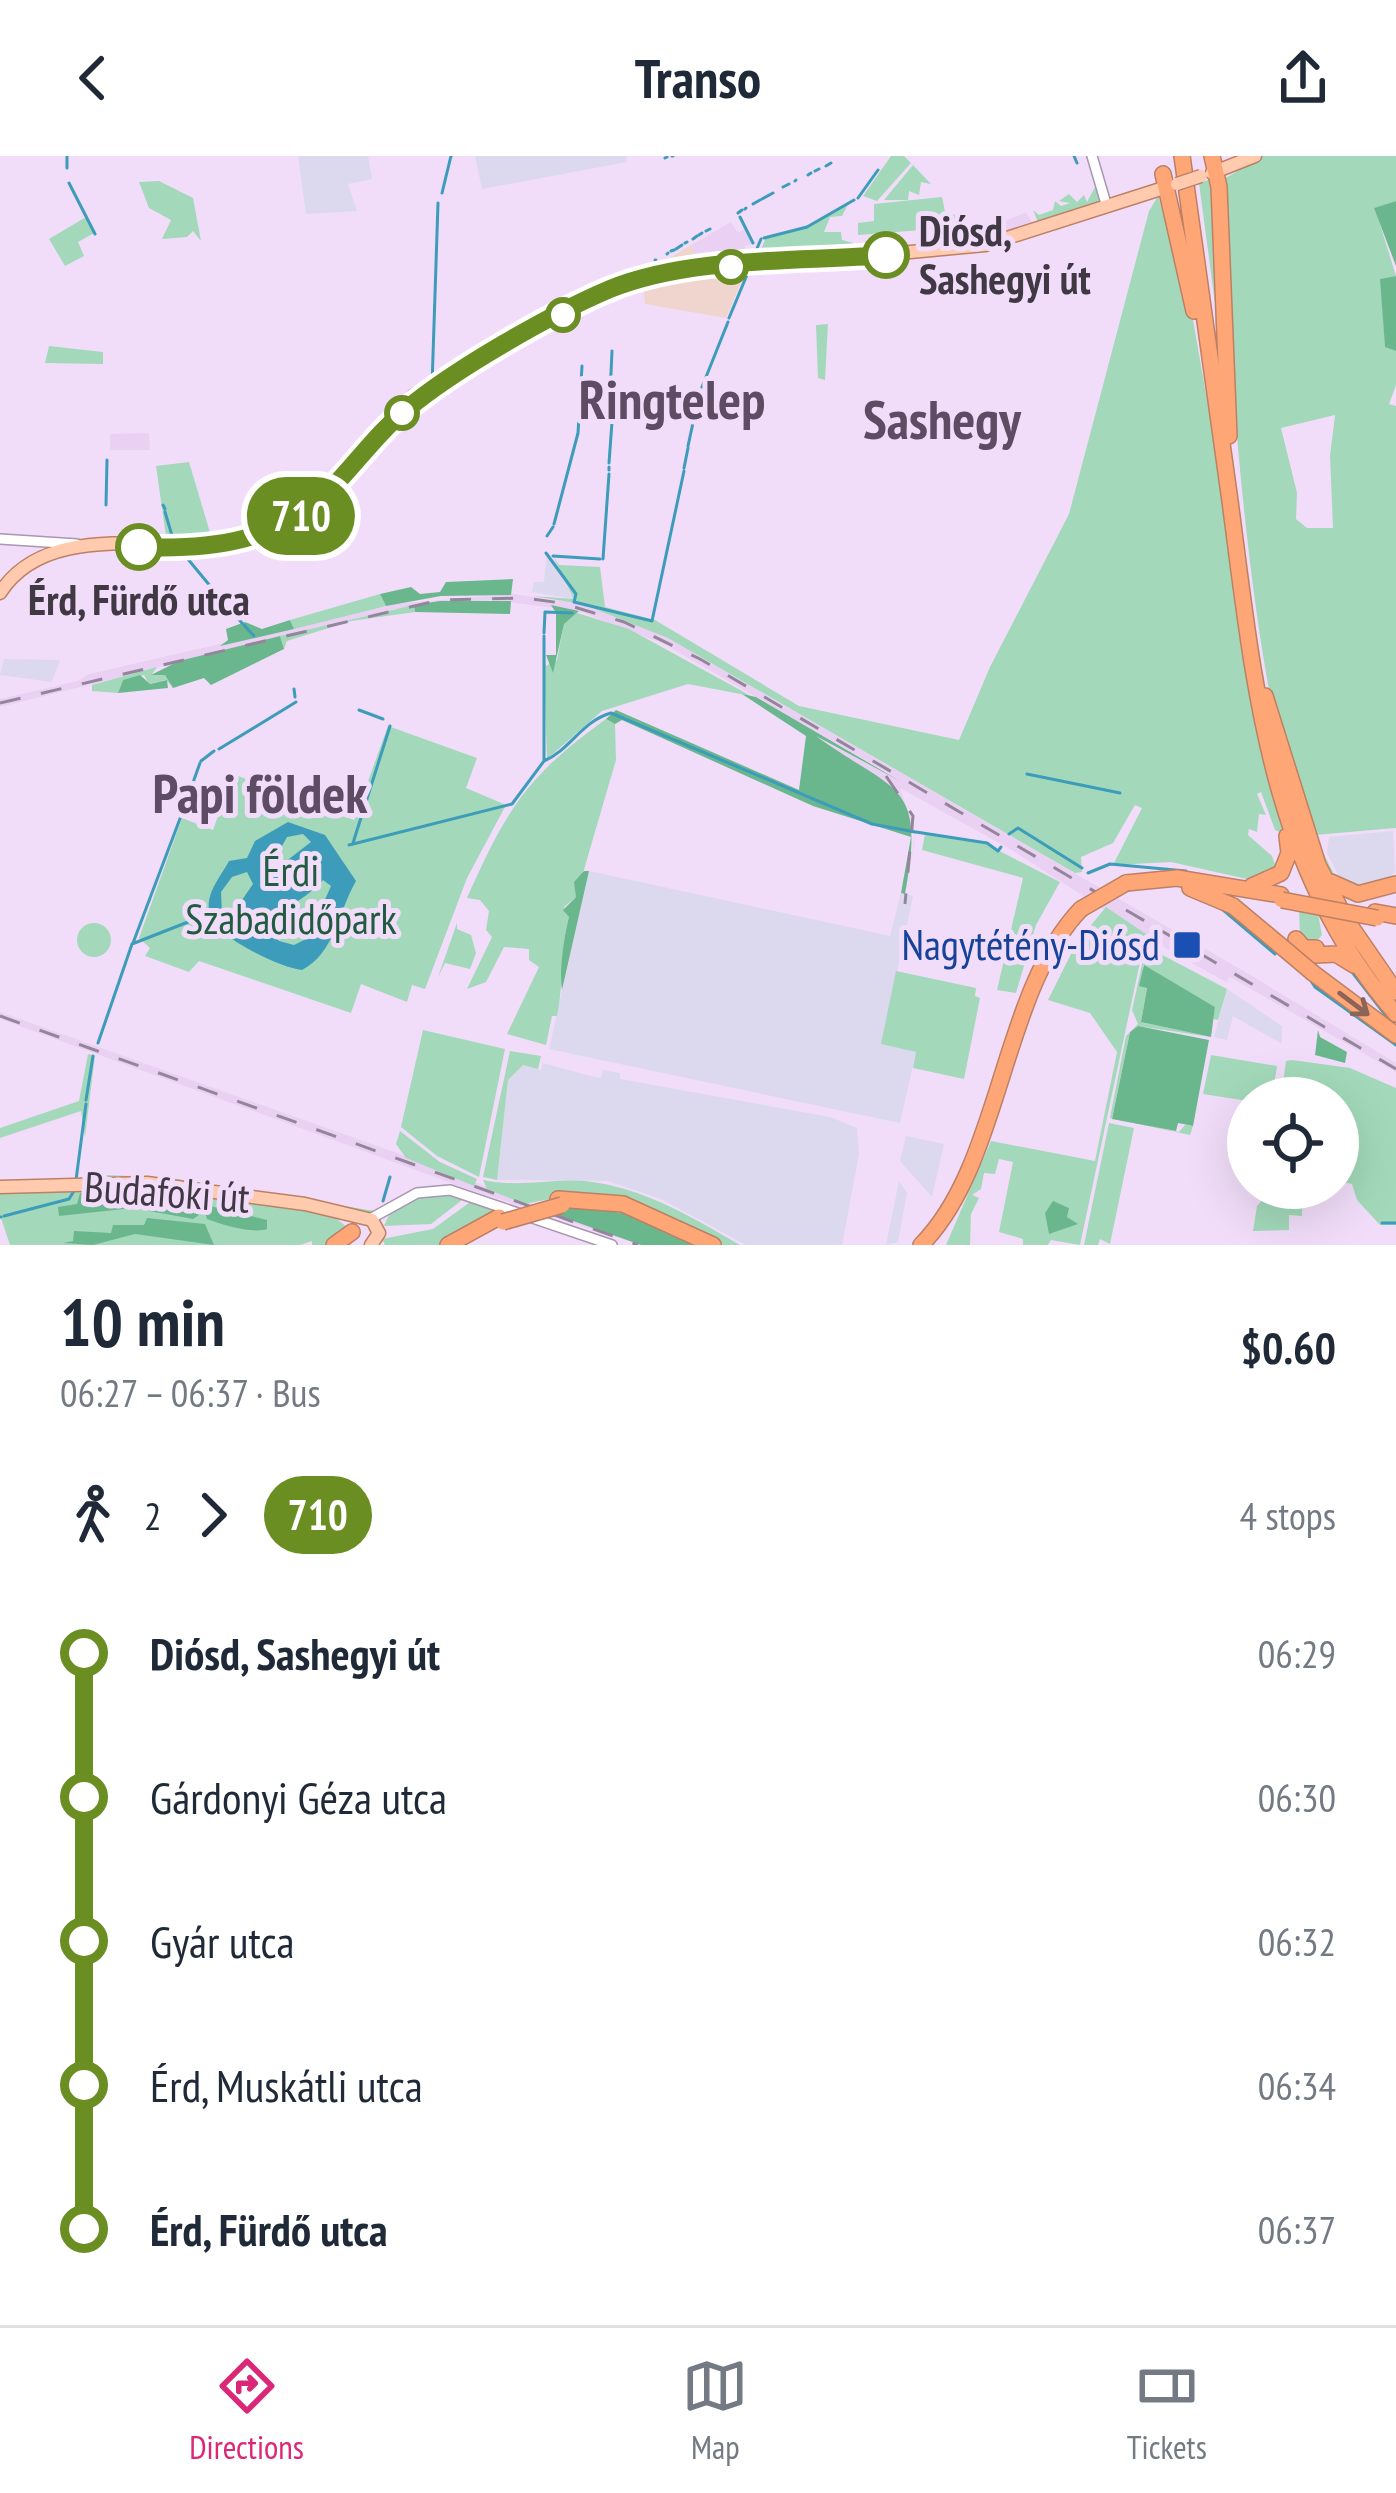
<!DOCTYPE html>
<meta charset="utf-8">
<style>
:root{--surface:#fff;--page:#f2f2f3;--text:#1f2937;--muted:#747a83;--line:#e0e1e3;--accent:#db2777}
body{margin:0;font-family:"PT Sans Narrow",sans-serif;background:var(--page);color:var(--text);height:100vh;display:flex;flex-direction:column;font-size:45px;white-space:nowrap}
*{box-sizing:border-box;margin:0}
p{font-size:39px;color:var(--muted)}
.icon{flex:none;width:66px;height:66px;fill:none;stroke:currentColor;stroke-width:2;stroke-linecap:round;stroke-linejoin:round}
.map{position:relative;height:1089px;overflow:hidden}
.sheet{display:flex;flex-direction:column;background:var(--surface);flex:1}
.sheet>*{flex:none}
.badge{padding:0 24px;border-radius:39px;font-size:42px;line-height:78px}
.tools{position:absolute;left:1227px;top:921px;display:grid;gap:24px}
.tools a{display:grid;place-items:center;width:132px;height:132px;border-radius:50%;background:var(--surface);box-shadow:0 12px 48px #0002;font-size:60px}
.map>.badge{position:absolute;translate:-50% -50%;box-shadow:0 0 0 6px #fff}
.legs{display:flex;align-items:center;gap:18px;height:132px;padding:0 60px;font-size:39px}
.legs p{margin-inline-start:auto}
.overview{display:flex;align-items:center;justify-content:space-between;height:204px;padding:0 60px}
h1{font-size:66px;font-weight:700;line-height:90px}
ul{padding:0 60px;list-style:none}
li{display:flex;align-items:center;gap:42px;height:144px;font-size:45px}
li i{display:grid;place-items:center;width:18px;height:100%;margin:0 15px;background:currentColor}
li i::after{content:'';width:30px;height:30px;margin:-15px;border:9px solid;border-radius:50%;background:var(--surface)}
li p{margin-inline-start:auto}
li:first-child i{background:linear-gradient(#0000 50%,currentColor 0)}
li:last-child i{background:linear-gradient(currentColor 50%,#0000 0)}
header{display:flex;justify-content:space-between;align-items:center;height:156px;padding:0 60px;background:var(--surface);font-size:54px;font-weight:700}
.dock{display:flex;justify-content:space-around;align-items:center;height:168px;border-top:3px solid var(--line);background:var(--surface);font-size:33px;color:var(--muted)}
.dock a{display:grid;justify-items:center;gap:6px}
.dock .current{color:var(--accent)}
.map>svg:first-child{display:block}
.commercial{fill:#efd5ce}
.industrial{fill:#dcd8ee}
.built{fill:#ead1f4}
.green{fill:#a3d9ba;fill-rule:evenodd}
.forest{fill:#6ab78e}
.water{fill:#3c9cba;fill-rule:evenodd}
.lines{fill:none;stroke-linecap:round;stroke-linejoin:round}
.stream{stroke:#3c9cba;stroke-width:3}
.secondary-casing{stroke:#a996b0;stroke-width:12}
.primary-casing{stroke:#bc8065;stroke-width:15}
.highway-casing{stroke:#bc8065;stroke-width:18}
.secondary{stroke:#fff;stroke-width:9}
.primary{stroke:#ffcaad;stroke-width:12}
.highway{stroke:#ffa677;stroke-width:15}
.rail{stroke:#94869a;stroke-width:3;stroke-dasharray:21 21;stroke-linecap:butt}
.primary-bridge-casing{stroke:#bc8065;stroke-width:15;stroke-linecap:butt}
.highway-bridge-casing{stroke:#bc8065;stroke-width:18;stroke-linecap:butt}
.primary-bridge{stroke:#ffcaad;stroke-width:12}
.highway-bridge{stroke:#ffa677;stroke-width:15}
.oneway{stroke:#8c6458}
.line-1-casing{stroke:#fff;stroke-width:27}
.line-1{stroke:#6b8e23;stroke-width:18}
.stop-1-dot{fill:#fff;stroke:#6b8e23;stroke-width:6}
.transit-dot{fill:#1a4fb4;stroke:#f1ddf9;stroke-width:4.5}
.labels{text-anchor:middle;stroke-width:10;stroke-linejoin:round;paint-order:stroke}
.stop-label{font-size:42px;font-weight:bold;fill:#403843;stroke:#f1ddf9;text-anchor:start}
.park-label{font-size:42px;fill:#215c40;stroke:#f1ddf9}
.transit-label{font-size:42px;fill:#164399;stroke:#f1ddf9;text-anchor:end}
.street-label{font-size:42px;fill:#403843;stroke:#f1ddf9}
.district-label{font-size:54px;font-weight:bold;fill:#5d4c64;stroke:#f1ddf9}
</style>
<header><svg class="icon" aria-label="back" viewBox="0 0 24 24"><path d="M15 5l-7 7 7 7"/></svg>Transo<svg class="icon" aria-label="share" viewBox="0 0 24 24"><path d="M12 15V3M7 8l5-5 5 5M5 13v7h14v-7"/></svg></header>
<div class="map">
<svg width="1396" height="1089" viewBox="0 0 1396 1089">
<rect width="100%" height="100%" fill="#f1ddf9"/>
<!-- commercial -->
<path class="commercial" d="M691 89 702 108 746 114 726 162 645 148 643 126 658 121 657 110Z"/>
<!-- industrial -->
<path class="industrial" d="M298 0H368L372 23 348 28 357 55 306 58Z
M475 0H626L627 6 482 33Z
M547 396 574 438V443L532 436 534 426H544Z
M4 503 60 504 52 526 0 519Z
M1393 675 1395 716 1380 729 1353 730 1339 720 1327 697 1329 681Z
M589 715 890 780 901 737 913 740 882 887 916 896 900 967 549 893Z
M1227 833 1282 870V888L1233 860 1227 884 1214 881Z
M543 907 594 921 601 922 603 914 620 917V923L830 961 857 972 859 998 842 1089H746L661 1043 608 1025 497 1024 508 924 523 909 541 914Z
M906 980 944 988 932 1041 900 1005Z
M899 1025 907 1037 898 1086 886 1089Z"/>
<!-- built -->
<path class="built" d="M1026 56 1033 68 990 83 956 87Z
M731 66 738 77 745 73 753 88 745 90 744 105 702 108 691 89Z
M149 277 150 294H110V278Z
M513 438 582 448 668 482 1247 817 1396 907V916L1230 821 1226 826 1170 795 1008 692 900 632 916 677 905 738 915 678 896 632 815 581 900 624 664 488 579 455 493 444 394 453 0 551V543L78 525 89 518 394 448Z
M0 856 400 998 641 1089 468 1033 0 863Z"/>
<!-- green -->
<path class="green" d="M891 0H904L911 7 877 45 863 40Z
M1263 0H1396V45L1375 52 1396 120 1381 123 1385 190 1396 195V229L1389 248 1396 250V672L1314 679 1337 724 1363 736C1250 736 1225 121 1222 24ZM1335 259 1330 300 1333 372H1307L1296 363 1297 337 1281 272Z
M913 9 931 28 921 26 919 39 909 35 908 44H884Z
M1214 22 1222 200 1199 27Z
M159 25 193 42 201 85 193 75 187 81 162 83 171 64 149 52 139 26Z
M1095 31 1101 33V46L1038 66 1033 54 1039 59 1053 54 1055 45 1061 50 1070 47 1059 45 1069 38 1077 46 1084 39 1087 46Z
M1158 40 1189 141 1224 341 1246 520 1284 678 1275 674 1261 636 1257 638 1266 659 1259 658 1257 676 1249 673 1248 679 1272 700 1277 714 1247 723 1171 706 1113 709 1142 652 1135 649 1113 687 1081 701 1082 716 1075 717 668 482 582 448 532 440 574 443 553 400 559 409 600 411 605 451 655 464 799 550 959 584 990 511 1069 358 1149 55Z
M942 41 945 56 962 61 960 71 858 79V67L874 65V48Z
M848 48 842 60 830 61 824 76H841L842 84 854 87 832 98 758 104 765 83 809 71Z
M86 61 94 77 78 86 84 100 65 110 49 83Z
M828 168 825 224 818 222 816 169Z
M49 190 103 196V208L45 207Z
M189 306 212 383 167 387 156 310Z
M380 438 386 450 294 473 290 464Z
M414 449 415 456 351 465 287 485 284 493 280 480Z
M577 457 629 473 751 540 688 528 602 555 547 603 543 474 546 510 557 504 564 467Z
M157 511 152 518 165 519 173 532 166 524 149 528 144 519 123 524 118 537 92 535V529Z
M606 563 615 568 616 604 576 741 564 751 569 761C560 792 564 828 557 860H552L546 889 507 878 539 811 529 804V793L504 791 486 826 467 833 492 781 486 774 489 755 480 744 467 742C507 652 527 620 606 563Z
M388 570 477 602 466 632 506 649 467 722 425 833 412 829 407 846 361 828 351 857 199 805 189 816 145 800 150 792 139 782 182 662 213 674 233 618 354 664Z
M925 678 986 688 1060 726 1036 769 1016 837 997 834 1023 722 922 694Z
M1299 750 1317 753 1322 779 1312 790 1300 783Z
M1106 751 1146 778 1080 1089 1051 1084 1048 1089H1023V1083L999 1076 1013 1006 999 1003 995 1018 984 1017 981 1033 972 1039 979 1042 971 1058 970 1089H946L991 985 1095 1005 1117 896 1090 857 1048 844 1077 786Z
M457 767V773L471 779 476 797 470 813 445 807 438 821Z
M77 784a17 17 0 1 1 34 0a17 17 0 1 1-34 0Z
M1149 792 1227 833 1218 864 1213 863 1215 851 1143 809 1147 831 1141 866 1211 881 1138 870 1130 876 1112 962 1179 976 1185 969 1193 970 1190 979 1110 962 1126 880 1138 868 1132 854 1145 795Z
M896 815 976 832 975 840 980 842 964 923 913 912 916 896 881 888Z
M423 874 505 893 479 1021 437 1000 401 971Z
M510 895 541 900 538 913 523 909 508 924 497 1024 483 1021Z
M88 898 95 900 85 981 81 955 0 982V972L79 945Z
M1211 899 1277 910 1272 942 1248 945 1203 938Z
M1292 904 1350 912 1396 932V1069H1380L1357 1044 1352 1028 1338 1025V942H1281L1286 905Z
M1109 967 1134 972 1110 1088 1100 1083 1098 1089H1084Z
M400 975 440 1006 477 1023 474 1030 406 1002 396 988Z
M107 1019 171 1022 381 1056H328L348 1072 331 1089H312V1085L300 1089H10L0 1059V1036Z
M483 1024C518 1032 551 1022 585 1025 642 1031 692 1061 740 1089H719L645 1052 571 1039 524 1048 487 1033Z
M1260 1032H1316L1317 1047H1302V1060L1289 1059V1074L1253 1075 1257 1050 1265 1041Z
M437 1036 466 1041 431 1068 384 1070 392 1052Z
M473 1044 503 1053 440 1089H385L382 1083 433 1073Z"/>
<!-- forest -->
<path class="forest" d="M1396 45V110L1374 52Z
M1396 120V195L1385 191 1380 123Z
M513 423 511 439 441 440 386 450 380 438 411 431 420 438 440 436 446 426Z
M440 445H511L510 458 415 456 414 449Z
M551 449 579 455 564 468 553 517 546 499H556V457Z
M290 464 294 473 220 490 228 484 226 473 245 466 262 473Z
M280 480 284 493 211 529 204 522 173 532 165 519H151L179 505Z
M140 519 150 528 167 524 168 532 118 537 123 524Z
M742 538 756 541 900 625 816 580C896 638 926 624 905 738L901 737 911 681 813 650 622 564 615 568 606 563 616 554 799 634 806 580Z
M584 715H589L562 834C559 817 564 779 569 761L563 754 576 741 574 726Z
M1144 809 1215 851 1211 881 1141 866 1147 832 1139 830Z
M1138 870 1209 884 1193 970 1178 967 1176 975 1112 963 1130 876Z
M1318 874 1320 881 1347 896 1345 907 1315 899Z
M91 1035 96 1042 179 1044 199 1059 193 1063 133 1052 59 1060 58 1051 77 1048 80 1037Z
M1053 1045 1069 1052 1067 1061 1078 1068 1049 1078 1045 1057Z
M202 1048 267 1064V1073C253 1078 223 1069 207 1063Z
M581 1051 622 1057 695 1089H641L545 1055Z
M147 1062 205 1068 214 1089 135 1078 93 1089 63 1087 73 1085 74 1075 111 1077 113 1069H144Z"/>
<!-- water -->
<path class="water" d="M288 666 325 679 356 725C338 756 335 797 302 814 280 812 217 781 210 760 204 738 220 722 229 705L247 702 255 685ZM303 678 311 686 263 723 264 707 277 699 287 681ZM247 716 253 728 242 744 240 763 234 766 222 757 221 736 232 721ZM323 724 331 730 308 782 294 789 279 785 268 771C278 754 307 743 323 724Z"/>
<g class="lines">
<!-- stream -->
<path class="stream" d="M672 0H673
M1074 0 1077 7
M665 2 667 1
M826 10 831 7
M67 12V0
M815 15 819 13
M808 19 811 17
M795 25 796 24
M69 27 95 78
M783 31 789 28
M442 37 451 0
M858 42 878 14
M762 43 773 37
M753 48 760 44
M745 53 746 52
M738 57 742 54
M740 61 753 87
M706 75 710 73
M699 79 702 77
M764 82 807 71 854 44
M693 83 697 80
M685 87 687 86
M676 93 682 89
M671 95 674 94
M667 98 668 97
M753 102 761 83
M655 104H656
M729 162 749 114
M426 234 432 230 438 47
M700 236 728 166
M609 261 612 195
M688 290 699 239
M609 307 612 266
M684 312 688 292
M609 314V311
M106 349 107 304
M163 349 165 353
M165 356 173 383
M554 368 578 277 582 210
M547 380 553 371
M546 397 576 438 574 446 652 465 684 315
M553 400 600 403
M187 402 211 431
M603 403 609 318
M211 432 242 467
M244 469 254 480
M544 477 545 456 572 457
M294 533 295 541
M359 554 383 563
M219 593 296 546
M201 605 214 595
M544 605C570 594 582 565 611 557L872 668 915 676
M1027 618 1120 637
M182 657 200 607
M916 676 987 687 998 695 1001 691
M1009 678 1018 672 1082 712
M353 687 390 570
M349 689 512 648 544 605V480
M1088 717 1110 708 1186 715
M1222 753 1275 798
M133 787 181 660
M1352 816 1390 865
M1306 817 1315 831 1396 889
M98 887 132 788 211 757
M86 944 93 900
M76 1024 86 948
M383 1045 390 1021
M4 1060 69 1043 74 1035
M0 1061H1
M1382 1067H1396"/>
<defs>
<path id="secondary" d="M1092 0 1107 51
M0 383 77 388
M370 1063 417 1037 450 1034 612 1089"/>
<path id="primary" d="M1212 17 1255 0
M857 101 985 89 1170 30
M633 126 678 115 849 101
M422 242 418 237 413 240 420 246 464 215 641 118
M0 437C54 353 189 409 275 375 328 353 379 289 413 243
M0 1031 147 1027 305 1048 372 1064 379 1077 371 1089"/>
<path id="highway" d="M1182 0C1198 115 1214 230 1230 345 1254 527 1269 714 1396 858
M1212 0 1219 31 1229 280
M1163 18 1194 155
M1265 540 1318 709 1345 762 1396 836
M1331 726 1358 738 1396 728
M1126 727 1177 722 1281 739
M1252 730 1281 717 1289 697 1287 680
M1190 732 1233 750 1281 790
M1375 756 1396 760
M1296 783 1304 792H1316
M1295 800 1336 798 1354 809
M1313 817 1396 879
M558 1043 623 1048 713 1089
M334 1089 352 1076
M448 1089 499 1061
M921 1089C1002 1008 1001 836 1081 753"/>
</defs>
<!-- secondary casing -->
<use href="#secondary" class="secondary-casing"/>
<!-- primary casing -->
<use href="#primary" class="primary-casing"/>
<!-- highway casing -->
<use href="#highway" class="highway-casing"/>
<!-- secondary -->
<use href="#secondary" class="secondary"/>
<!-- primary -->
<use href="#primary" class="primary"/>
<!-- highway -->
<use href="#highway" class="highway"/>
<!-- rail -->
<path class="rail" d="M0 547 440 444 525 442 561 447 624 466 700 503 1396 913
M886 620 913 660 905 748
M0 860 638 1089"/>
<defs>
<path id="primary-bridge" d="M1177 28 1201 20"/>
<path id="highway-bridge" d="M1282 744 1377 762
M1081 753 1126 727
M1281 790 1313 817
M503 1066 562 1049"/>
</defs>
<!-- primary-bridge casing -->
<use href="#primary-bridge" class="primary-bridge-casing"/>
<!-- highway-bridge casing -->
<use href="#highway-bridge" class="highway-bridge-casing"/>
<!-- primary-bridge -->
<use href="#primary-bridge" class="primary-bridge"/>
<!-- highway-bridge -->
<use href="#highway-bridge" class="highway-bridge"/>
</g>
<!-- one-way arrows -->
<defs><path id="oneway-shaft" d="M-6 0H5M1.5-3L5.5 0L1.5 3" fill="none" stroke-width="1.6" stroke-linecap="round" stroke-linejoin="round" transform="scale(3)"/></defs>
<use class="oneway" href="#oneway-shaft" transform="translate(1354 848) rotate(37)"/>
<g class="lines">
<defs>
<path id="line-1" d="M139 391C210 394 281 386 332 332 357 306 379 275 407 253 455 213 551 158 610 133 691 100 800 106 886 99"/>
</defs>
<!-- line-1 casing -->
<use href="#line-1" class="line-1-casing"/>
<!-- line-1 -->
<use href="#line-1" class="line-1"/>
</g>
<!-- markers -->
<g class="stop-1-dot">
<circle cx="886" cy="99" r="21"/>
<circle cx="731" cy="111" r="15"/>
<circle cx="563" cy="159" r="15"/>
<circle cx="402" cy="257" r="15"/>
<circle cx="139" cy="391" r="21"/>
</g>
<rect class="transit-dot" x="1172" y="774" width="30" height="30" rx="6"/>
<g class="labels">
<!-- stop labels -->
<g class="stop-label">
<text x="919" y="90">Diósd,<tspan x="919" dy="48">Sashegyi út</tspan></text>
<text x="139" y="459" text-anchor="middle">Érd, Fürdő utca</text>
</g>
<!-- park labels -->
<g class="park-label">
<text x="291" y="730">Érdi<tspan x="291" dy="48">Szabadidőpark</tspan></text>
</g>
<!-- transit labels -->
<g class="transit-label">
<text x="1160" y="804">Nagytétény-Diósd</text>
</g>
<!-- street labels -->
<g class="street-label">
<text transform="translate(167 1036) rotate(4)" y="15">Budafoki út</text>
</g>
<!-- district labels -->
<g class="district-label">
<text x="672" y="263">Ringtelep</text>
<text x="942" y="283">Sashegy</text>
<text x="260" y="657">Papi földek</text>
</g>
</g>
</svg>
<div class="tools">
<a><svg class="icon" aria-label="locate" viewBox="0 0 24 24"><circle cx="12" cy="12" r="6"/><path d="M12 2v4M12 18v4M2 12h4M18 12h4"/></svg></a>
</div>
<b class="badge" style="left:301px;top:360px;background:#6b8e23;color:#fff">710</b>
</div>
<section class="sheet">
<div class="overview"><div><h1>10 min</h1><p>06:27 – 06:37 · Bus</p></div><b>$0.60</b></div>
<div class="legs"><svg class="icon" aria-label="walk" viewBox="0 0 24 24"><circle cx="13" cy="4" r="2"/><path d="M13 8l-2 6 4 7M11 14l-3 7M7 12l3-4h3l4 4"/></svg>2<svg class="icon" aria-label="forward" viewBox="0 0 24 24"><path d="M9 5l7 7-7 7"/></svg><b class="badge" style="background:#6b8e23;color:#fff">710</b><p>4 stops</p></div>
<ul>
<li><i style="color:#6b8e23"></i><b>Diósd, Sashegyi út</b><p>06:29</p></li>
<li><i style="color:#6b8e23"></i><span>Gárdonyi Géza utca</span><p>06:30</p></li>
<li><i style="color:#6b8e23"></i><span>Gyár utca</span><p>06:32</p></li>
<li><i style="color:#6b8e23"></i><span>Érd, Muskátli utca</span><p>06:34</p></li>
<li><i style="color:#6b8e23"></i><b>Érd, Fürdő utca</b><p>06:37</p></li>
</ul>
</section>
<nav class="dock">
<a class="current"><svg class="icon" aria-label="directions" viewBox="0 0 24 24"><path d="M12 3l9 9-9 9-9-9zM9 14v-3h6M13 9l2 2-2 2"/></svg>Directions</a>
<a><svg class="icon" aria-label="map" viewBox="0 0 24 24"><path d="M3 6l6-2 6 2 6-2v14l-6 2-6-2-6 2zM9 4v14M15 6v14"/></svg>Map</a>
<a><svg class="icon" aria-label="tickets" viewBox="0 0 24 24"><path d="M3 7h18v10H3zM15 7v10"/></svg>Tickets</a>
</nav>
